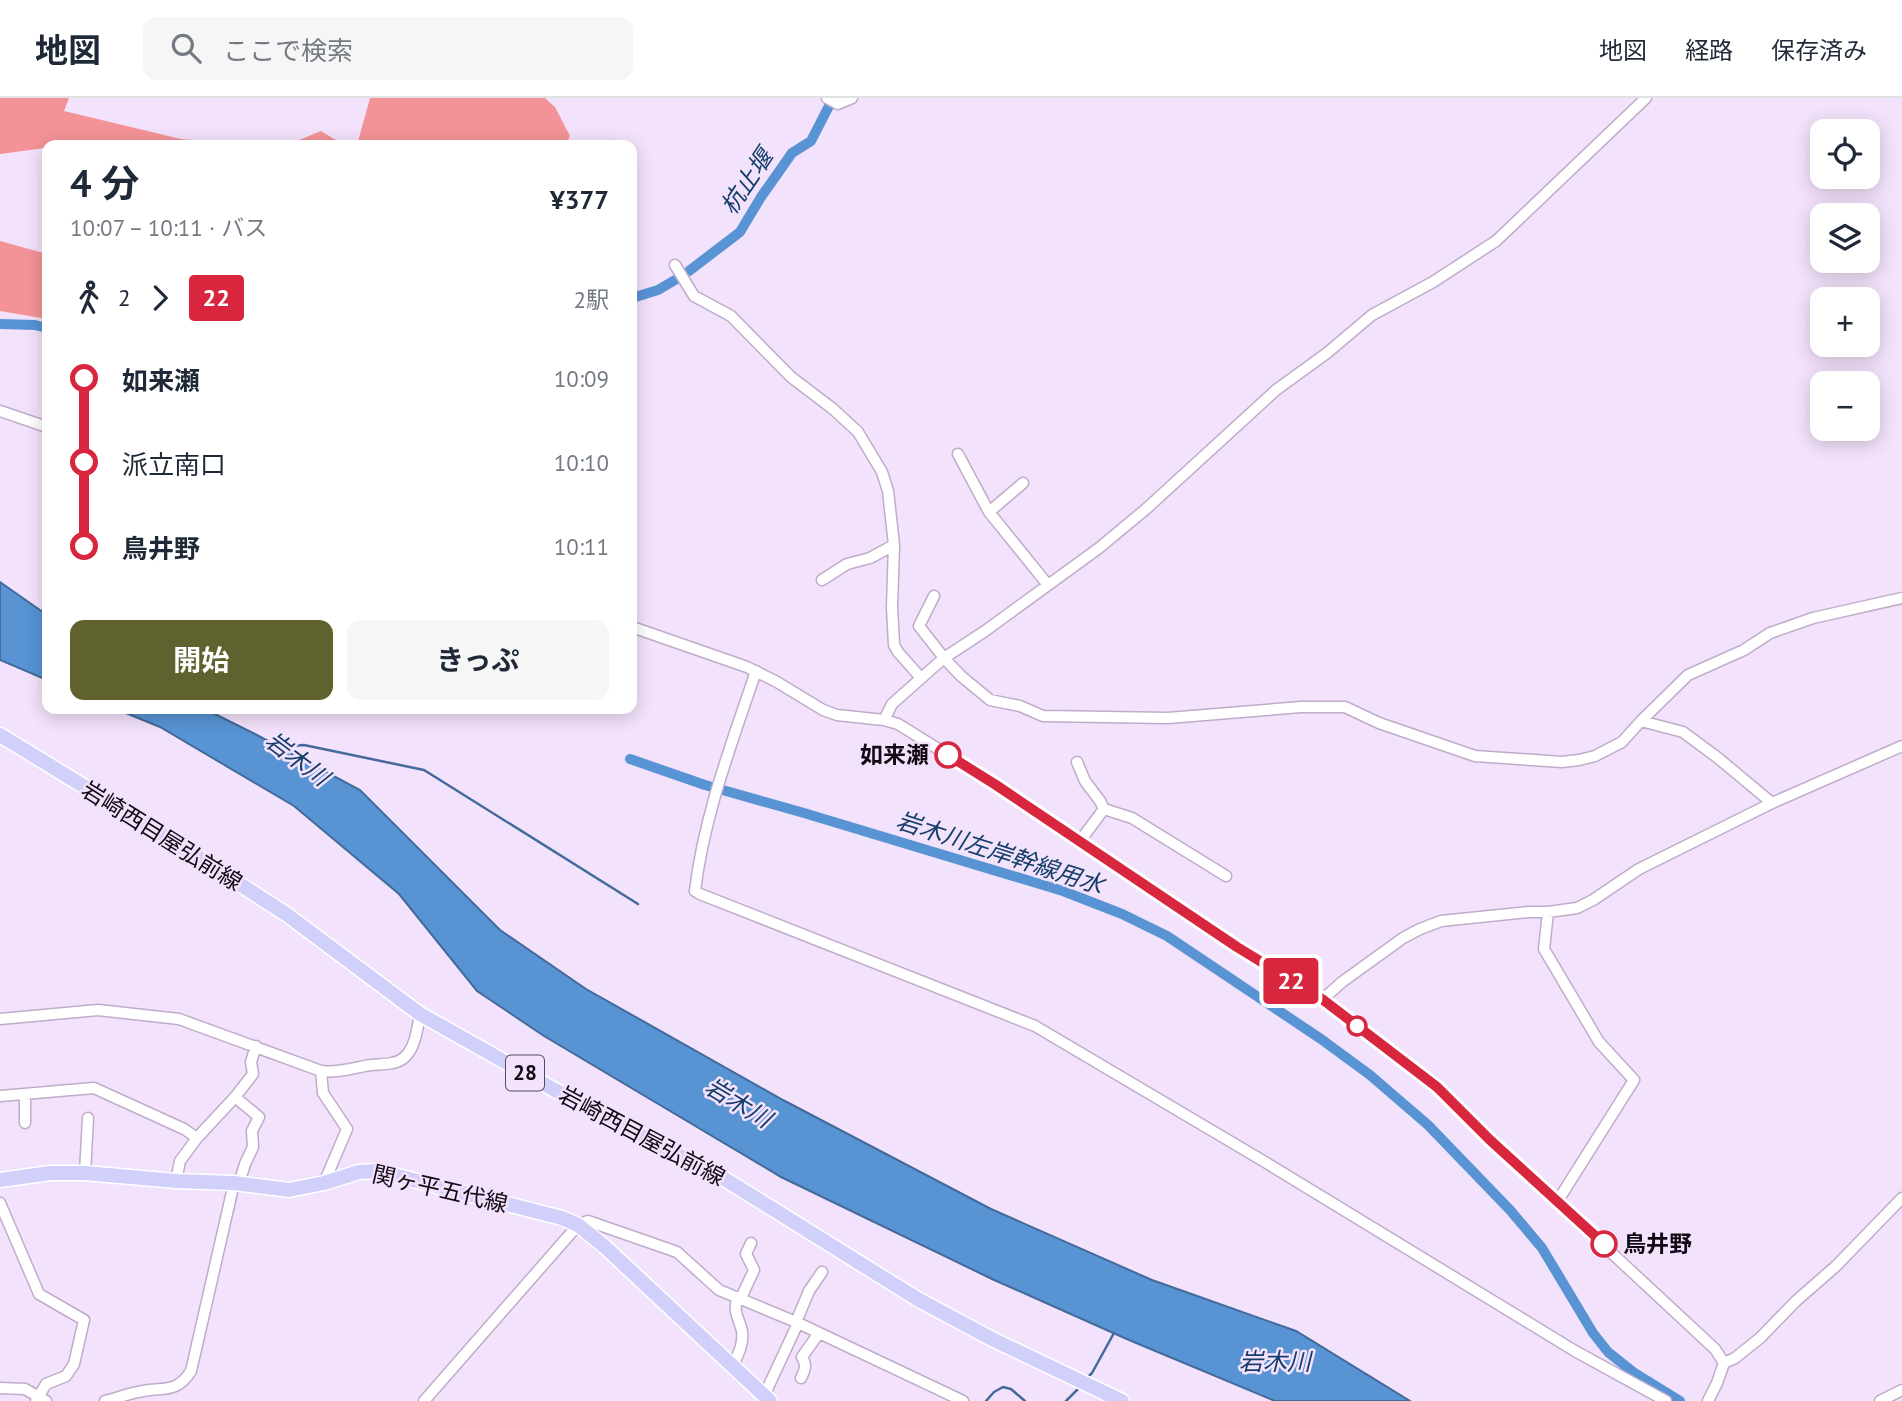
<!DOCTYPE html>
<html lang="ja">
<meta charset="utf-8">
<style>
:root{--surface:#fff;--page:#f6f6f7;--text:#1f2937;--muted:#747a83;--line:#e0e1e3;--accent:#5f612e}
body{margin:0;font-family:"PT Sans","Noto Sans JP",sans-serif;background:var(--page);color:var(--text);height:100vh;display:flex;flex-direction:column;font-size:26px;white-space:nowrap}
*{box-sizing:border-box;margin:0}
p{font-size:23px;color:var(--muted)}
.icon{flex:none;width:38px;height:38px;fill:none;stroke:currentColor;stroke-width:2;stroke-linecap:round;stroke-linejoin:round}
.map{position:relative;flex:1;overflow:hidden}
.details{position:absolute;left:42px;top:42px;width:595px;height:574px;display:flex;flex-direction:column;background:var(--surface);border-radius:14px;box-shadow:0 4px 18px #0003}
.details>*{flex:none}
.badge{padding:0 14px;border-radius:5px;font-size:24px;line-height:46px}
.fabs{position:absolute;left:1810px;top:21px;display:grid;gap:14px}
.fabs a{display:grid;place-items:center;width:70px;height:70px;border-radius:14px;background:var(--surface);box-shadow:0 4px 18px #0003;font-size:35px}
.map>.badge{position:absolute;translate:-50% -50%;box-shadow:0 0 0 4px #fff}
.legs{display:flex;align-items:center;gap:10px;height:77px;padding:0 28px;font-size:23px}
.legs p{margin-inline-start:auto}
.headline{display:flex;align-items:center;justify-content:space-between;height:119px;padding:0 28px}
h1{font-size:38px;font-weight:700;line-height:52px}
.cta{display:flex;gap:14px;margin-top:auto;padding:14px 28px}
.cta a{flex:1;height:80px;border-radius:14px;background:var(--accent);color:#fff;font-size:28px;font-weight:700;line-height:80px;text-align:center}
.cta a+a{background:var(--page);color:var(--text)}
ul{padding:0 28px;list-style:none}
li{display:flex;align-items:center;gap:24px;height:84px;font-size:26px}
li i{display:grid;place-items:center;width:10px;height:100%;margin:0 9px;background:currentColor}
li i::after{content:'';width:18px;height:18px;margin:-9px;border:5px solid;border-radius:50%;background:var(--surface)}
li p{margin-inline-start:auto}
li:first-child i{background:linear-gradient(#0000 50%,currentColor 0)}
li:last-child i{background:linear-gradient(currentColor 50%,#0000 0)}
header{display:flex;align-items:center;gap:42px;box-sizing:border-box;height:98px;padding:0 35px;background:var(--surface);border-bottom:2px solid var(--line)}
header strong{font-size:33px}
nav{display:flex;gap:38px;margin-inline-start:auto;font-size:24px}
.search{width:490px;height:63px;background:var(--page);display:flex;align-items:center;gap:18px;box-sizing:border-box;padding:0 24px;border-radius:14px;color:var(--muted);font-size:26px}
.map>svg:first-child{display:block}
.forest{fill:#f49397}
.water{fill:#5893d4;stroke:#436a9a;stroke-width:2}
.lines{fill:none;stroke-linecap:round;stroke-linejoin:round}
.stream{stroke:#436a9a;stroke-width:2.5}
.canal{stroke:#5893d4;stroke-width:10}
.minor-casing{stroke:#c0acc9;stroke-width:13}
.major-casing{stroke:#fff;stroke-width:17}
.minor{stroke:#fff;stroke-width:10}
.major{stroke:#d0d0fb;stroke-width:14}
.line-1-casing{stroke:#fff;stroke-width:16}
.line-1{stroke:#d7263d;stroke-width:10}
.stop-1-dot{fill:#fff;stroke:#d7263d;stroke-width:3.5}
.labels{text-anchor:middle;stroke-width:5;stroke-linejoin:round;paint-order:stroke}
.shield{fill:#f3e2fb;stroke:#554b59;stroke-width:2}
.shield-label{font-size:21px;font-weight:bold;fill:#110a14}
.stop-label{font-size:23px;font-weight:bold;fill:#110a14;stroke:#f3e2fb;text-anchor:end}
.street-label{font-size:23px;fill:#110a14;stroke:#f3e2fb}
.water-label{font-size:24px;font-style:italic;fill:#153e6a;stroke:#f3e2fb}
</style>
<header>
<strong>地図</strong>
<div class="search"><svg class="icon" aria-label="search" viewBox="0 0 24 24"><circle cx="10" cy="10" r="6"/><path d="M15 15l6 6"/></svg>ここで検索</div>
<nav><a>地図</a><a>経路</a><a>保存済み</a></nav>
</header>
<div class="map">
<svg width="1902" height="1303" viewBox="0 0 1902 1303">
<rect width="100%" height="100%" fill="#f3e2fb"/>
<!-- forest -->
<path class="forest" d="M0 0H69L64 13 181 41 244 47H47V60L45 50 0 56Z
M370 0H545L555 9 570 38 566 47H357Z
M321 33 344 47H287Z
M0 143 47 156V221L0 213Z"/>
<!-- water -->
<path class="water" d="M0 484 47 517V582L0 562Z
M116 611H205L255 636 360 692 500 832 586 891 783 1002 991 1111 1152 1182 1296 1233 1410 1303H1275L1129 1242 992 1181 781 1079 544 938 477 893 399 796 294 708 160 629Z"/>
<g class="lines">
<!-- stream -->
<path class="stream" d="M280 651 292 648 304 647 424 672 638 806
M1087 1280 1092 1275 1114 1235
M986 1303 994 1294 1003 1289 1011 1291 1025 1303
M1066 1303 1081 1288"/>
<!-- canal -->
<path class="canal" d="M689 173 740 134 761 99 792 55 811 43 829 8
M632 200 658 192 675 182
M0 226 35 227 47 230
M630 661 705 687 804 715 1063 793 1122 816 1167 838 1321 941 1370 977 1428 1027 1510 1112 1542 1150 1593 1235 1608 1254 1633 1274 1680 1303"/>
<defs>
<path id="minor" d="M827 0 838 6 852 0
M675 167 694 198 731 218 791 279 833 311 858 334 882 374 888 393 894 447 892 509 894 547 898 554 921 580
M0 313 47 329
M958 356 989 414 1048 487
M989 414 1023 385
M822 482 847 466 870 460 894 447
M934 498 919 528 944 560 961 578 990 602 1020 608 1043 618 1168 620 1301 609H1345L1379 625 1475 658 1562 664 1579 662 1595 658 1622 644 1641 623 1683 634 1718 660 1772 705
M632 529 747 569 777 584 823 612 837 617 884 622 898 626 996 687 1196 820 1237 849 1322 902 1394 956 1437 989 1490 1042 1715 1251 1724 1265 1717 1285 1708 1303
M756 573C732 645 704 717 695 793L700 796 1035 928 1265 1064 1575 1253 1666 1303
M884 622 892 606 944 560 985 533 1099 450 1146 411 1276 292 1327 255 1372 217 1433 184 1496 143 1646 0
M1641 623 1688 577 1744 552 1770 535 1813 520 1902 500
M1077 664 1085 683 1100 703 1104 711 1132 720 1226 778
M1080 743 1104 711
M1548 814 1544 851 1599 944 1634 982 1557 1104
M1322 902 1342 884 1403 840 1420 831 1441 823 1529 814H1548L1577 810 1593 802 1639 771 1772 705 1902 648
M0 921 98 912 179 921 321 973C335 975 350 971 365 968 374 966 383 967 392 965 414 962 417 934 420 916
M321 973 323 995 347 1031 324 1085
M0 998 94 990 184 1031 197 1040 180 1063 176 1083
M235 999 259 1019 252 1033 253 1049 245 1066 239 1085
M25 1025V997
M197 1040 235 999 253 976 251 964 256 948
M85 1075 88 1020
M0 1105 39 1196 84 1222 74 1266 66 1278 46 1286 36 1303
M741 1200 754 1172 746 1156 751 1145
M796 1224 809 1193 822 1174
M1724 1265 1735 1260 1760 1240 1796 1203 1836 1168 1902 1100
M733 1268C738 1257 744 1245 742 1233 739 1220 732 1213 738 1199
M801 1280C805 1272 807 1267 802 1259L819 1235
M0 1290 25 1291 46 1303
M764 1298 798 1225
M105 1303C117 1300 130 1295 143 1293 165 1289 177 1295 191 1273L234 1085
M424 1303 578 1127 588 1123 677 1154 719 1192 796 1224 963 1303
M1880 1303 1902 1292"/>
<path id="major" d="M0 637 165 738 286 816 420 916 553 991 723 1080 919 1202 992 1241 1122 1303
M0 1082 50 1075H85L176 1083 234 1085 289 1092 324 1085 359 1074 378 1073 562 1120 578 1127 604 1148 770 1303"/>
</defs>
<!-- minor casing -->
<use href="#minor" class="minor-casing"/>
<!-- major casing -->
<use href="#major" class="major-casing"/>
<!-- minor -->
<use href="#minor" class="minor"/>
<!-- major -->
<use href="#major" class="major"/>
</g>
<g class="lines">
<defs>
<path id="line-1" d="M948 657 996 687 1237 849 1322 901 1437 989 1490 1042 1604 1146"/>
</defs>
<!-- line-1 casing -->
<use href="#line-1" class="line-1-casing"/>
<!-- line-1 -->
<use href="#line-1" class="line-1"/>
</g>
<!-- markers -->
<g class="stop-1-dot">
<circle cx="948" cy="657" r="12"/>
<circle cx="1357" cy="928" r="9"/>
<circle cx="1604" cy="1146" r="12"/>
</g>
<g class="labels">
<!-- shield labels -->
<rect class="shield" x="506" y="957.5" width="38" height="35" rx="5"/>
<g class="shield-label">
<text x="525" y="982">28</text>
</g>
<!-- stop labels -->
<g class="stop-label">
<text x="929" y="665">如来瀬</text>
<text x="1623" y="1154" text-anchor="start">鳥井野</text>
</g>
<!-- street labels -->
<g class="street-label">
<text transform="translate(162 738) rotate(32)" y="8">岩崎西目屋弘前線</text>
<text transform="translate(642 1038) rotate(28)" y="8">岩崎西目屋弘前線</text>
<text transform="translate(440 1091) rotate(13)" y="8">関ヶ平五代線</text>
</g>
<!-- water labels -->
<g class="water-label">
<text transform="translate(747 84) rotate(-56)" y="8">杭止堰</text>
<text transform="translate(297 661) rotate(37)" y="8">岩木川</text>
<text transform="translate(1000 755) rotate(18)" y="8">岩木川左岸幹線用水</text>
<text transform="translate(738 1005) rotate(31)" y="8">岩木川</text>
<text x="1275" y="1272">岩木川</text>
</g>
</g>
</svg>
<div class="fabs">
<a><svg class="icon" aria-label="locate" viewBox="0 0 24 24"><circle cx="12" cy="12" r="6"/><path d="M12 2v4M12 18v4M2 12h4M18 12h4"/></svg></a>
<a><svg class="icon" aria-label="layers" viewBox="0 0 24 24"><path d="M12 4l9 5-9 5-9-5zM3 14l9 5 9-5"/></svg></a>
<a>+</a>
<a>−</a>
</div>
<b class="badge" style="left:1291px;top:883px;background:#d7263d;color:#fff">22</b>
<section class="details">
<div class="headline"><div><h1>4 分</h1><p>10:07 – 10:11 · バス</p></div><b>¥377</b></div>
<div class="legs"><svg class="icon" aria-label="walk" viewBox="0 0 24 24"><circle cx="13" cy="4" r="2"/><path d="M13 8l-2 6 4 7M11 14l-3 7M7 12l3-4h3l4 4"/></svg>2<svg class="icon" aria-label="forward" viewBox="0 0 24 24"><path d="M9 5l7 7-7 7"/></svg><b class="badge" style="background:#d7263d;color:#fff">22</b><p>2駅</p></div>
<ul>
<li><i style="color:#d7263d"></i><b>如来瀬</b><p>10:09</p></li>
<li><i style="color:#d7263d"></i><span>派立南口</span><p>10:10</p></li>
<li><i style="color:#d7263d"></i><b>鳥井野</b><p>10:11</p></li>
</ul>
<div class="cta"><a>開始</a><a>きっぷ</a></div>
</section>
</div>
